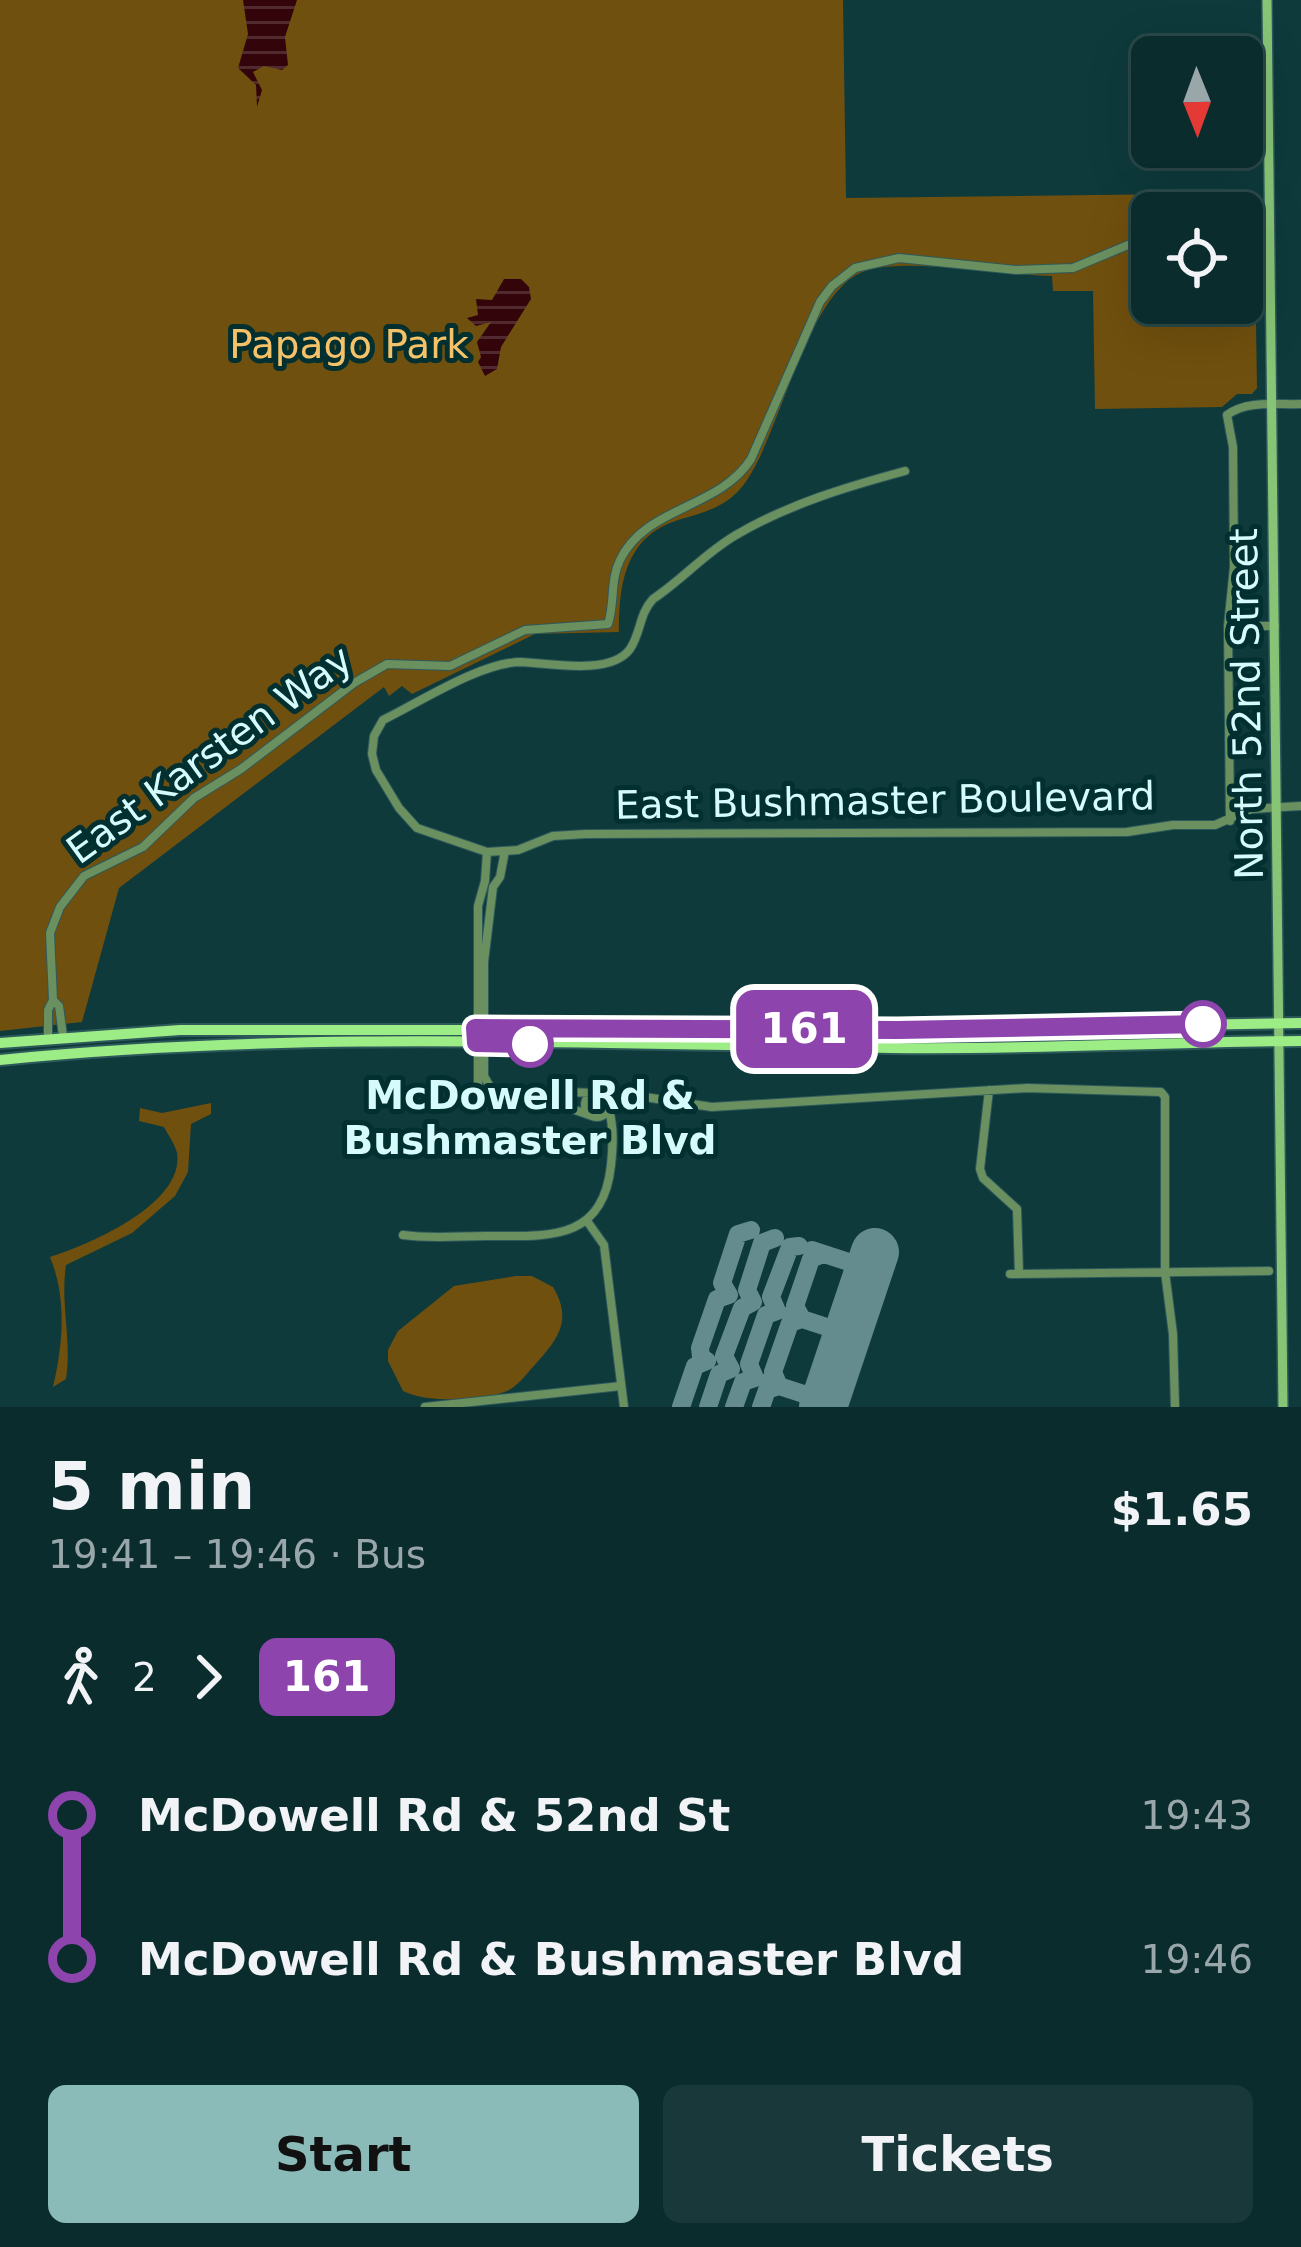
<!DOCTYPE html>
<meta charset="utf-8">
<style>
:root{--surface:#0a2c2d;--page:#183839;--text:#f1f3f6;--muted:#99a7aa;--line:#2a4849;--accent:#8bbbb9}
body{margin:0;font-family:"DejaVu Sans",sans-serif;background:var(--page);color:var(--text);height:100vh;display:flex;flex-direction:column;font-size:45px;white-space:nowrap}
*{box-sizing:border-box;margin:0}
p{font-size:39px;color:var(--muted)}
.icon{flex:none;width:66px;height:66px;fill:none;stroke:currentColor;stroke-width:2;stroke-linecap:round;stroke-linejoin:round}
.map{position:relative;height:1407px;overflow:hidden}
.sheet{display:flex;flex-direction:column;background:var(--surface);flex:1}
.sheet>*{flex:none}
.badge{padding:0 24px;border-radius:18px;font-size:42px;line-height:78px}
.needle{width:78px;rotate:179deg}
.tools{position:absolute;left:1131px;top:36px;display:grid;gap:24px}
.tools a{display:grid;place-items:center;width:132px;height:132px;border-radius:18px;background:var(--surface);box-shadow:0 12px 48px #0002,0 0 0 3px var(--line);font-size:60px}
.map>.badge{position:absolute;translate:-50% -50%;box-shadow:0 0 0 6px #fff}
.legs{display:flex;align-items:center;gap:18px;height:132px;padding:0 48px;font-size:39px}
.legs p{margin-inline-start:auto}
.head{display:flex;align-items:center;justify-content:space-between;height:204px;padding:0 48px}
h1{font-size:66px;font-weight:700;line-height:90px}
.action{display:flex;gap:24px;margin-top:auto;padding:24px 48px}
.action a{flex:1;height:138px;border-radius:18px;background:var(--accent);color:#111;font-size:48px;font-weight:700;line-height:138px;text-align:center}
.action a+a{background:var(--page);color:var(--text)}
ul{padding:0 48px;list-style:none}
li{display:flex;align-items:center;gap:42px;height:144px;font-size:45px}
li i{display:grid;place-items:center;width:18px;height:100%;margin:0 15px;background:currentColor}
li i::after{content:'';width:30px;height:30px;margin:-15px;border:9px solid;border-radius:50%;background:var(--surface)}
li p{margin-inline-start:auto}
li:first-child i{background:linear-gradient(#0000 50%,currentColor 0)}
li:last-child i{background:linear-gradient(currentColor 50%,#0000 0)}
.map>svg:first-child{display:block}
.green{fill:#70500e;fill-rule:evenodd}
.water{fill:url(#water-rules)}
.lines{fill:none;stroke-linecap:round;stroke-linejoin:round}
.taxiway{stroke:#648c8e;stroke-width:18}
.runway{stroke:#648c8e;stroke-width:48}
.minor-casing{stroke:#2e595b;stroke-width:10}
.secondary-casing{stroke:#2e595b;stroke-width:12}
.primary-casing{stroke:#2e595b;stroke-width:14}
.minor{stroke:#6a9060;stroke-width:8}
.secondary{stroke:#87c476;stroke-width:9}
.primary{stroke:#9ded87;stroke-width:10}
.line-1-casing{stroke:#fff;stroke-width:27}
.line-1{stroke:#8e44ad;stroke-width:18}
.stop-1-dot{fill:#fff;stroke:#8e44ad;stroke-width:6}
.labels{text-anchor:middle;stroke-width:10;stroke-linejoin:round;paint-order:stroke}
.park-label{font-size:39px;fill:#f6c269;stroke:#023031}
.street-label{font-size:39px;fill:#d6fbfc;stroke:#023031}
.stop-label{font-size:39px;font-weight:bold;fill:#d6fbfc;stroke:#023031}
</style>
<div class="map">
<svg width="1301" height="1407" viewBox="0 0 1301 1407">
<defs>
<pattern id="water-rules" width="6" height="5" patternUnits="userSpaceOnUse" patternTransform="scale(3)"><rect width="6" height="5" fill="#33050a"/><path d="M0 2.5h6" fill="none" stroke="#502a2f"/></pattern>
</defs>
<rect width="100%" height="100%" fill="#0e3a3c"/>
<!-- green -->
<path class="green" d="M0 0H843L846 198 1254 193 1257 388 1252 394H1237L1222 407 1095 409 1093 291H1053L1052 276C1004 276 899 255 860 273 806 299 782 428 747 480 730 506 706 512 678 520 625 537 619 584 619 632L535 634 412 694 402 686 389 696 384 687 119 888 82 1022 0 1031ZM1152 213H1242V303H1152Z
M211 1103V1114L191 1124 188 1172 175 1196 132 1233 66 1265C60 1303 72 1340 66 1379L53 1387C63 1345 67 1298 50 1257 88 1245 185 1204 177 1153 175 1144 168 1135 164 1127L139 1121 140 1108 162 1113Z
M516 1276H532L553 1287C574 1322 556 1341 532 1368 525 1376 515 1389 504 1392 480 1401 426 1403 403 1391L388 1361V1350L398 1331 454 1286Z"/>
<!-- water -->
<path class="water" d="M243 0H297L285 37 288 65 282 70 264 66 253 72 262 90 257 107 256 85 238 68 248 34Z
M504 279H521L529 287 531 299 501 347 497 369 485 376 478 362 481 357 477 342 491 322 476 326 467 318 478 315 476 299 492 300Z"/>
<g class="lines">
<!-- taxiway -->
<path class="taxiway" d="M812 1250 870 1269
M790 1315 848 1334
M767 1382 825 1401
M681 1407 695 1366 707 1361 701 1357 700 1348 717 1299 729 1295 722 1283 738 1234 751 1230
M708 1407 719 1374 731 1369 724 1356 742 1308 753 1302 747 1290 762 1243 775 1238
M734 1407 743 1382 755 1378 749 1364 766 1315 777 1311 771 1297 790 1247 799 1246
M761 1407 767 1390 779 1386 773 1372 790 1323 802 1319 795 1306 811 1259 823 1254"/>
<!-- runway -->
<path class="runway" d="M823 1407 875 1252"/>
<defs>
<path id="minor" d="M1242 222 1268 221
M905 471C846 487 789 504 736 535 705 553 683 579 653 599 639 614 641 633 630 649 611 676 548 663 521 662 481 662 420 702 383 720L374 736 372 754 376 770 399 808 417 828 487 852 518 850 553 836 586 834 1127 832 1173 825H1215L1251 809 1301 806
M1228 626H1275
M1230 821 1228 626 1234 567 1233 447 1227 415C1247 400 1277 405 1301 404
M505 851 500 877 493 887 484 962V1076L490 1087 500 1090 596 1093
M487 852 485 881 478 906V1090L489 1101 555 1103 592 1116
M53 1000 59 1006 63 1036
M48 1038V1010L53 1000 50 933 60 907 84 876 143 847 194 798 241 769 354 683 387 664 450 666 525 630 608 624C615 603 610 580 620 560 646 506 719 509 751 459L820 302 832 286 855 268 899 258 1016 270 1073 268 1152 235
M989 1090 980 1169 983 1178 1017 1209 1019 1274
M585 1105a12 12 0 1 1 24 0a12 12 0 1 1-24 0Z
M602 1094H624L712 1107 1027 1088 1161 1092 1165 1097V1272L1173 1334 1175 1407
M587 1221 604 1245 624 1407
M403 1235C430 1239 459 1236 486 1236 548 1236 603 1242 611 1165 613 1146 614 1128 609 1110
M1010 1274 1269 1271
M425 1407 621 1386"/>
<path id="secondary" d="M1267 0 1283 1407"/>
<path id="primary" d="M0 1043 180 1030H898L1301 1023
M0 1060C295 1030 595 1044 891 1048 1028 1050 1165 1042 1301 1041"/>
</defs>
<!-- minor casing -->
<use href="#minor" class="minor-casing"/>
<!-- secondary casing -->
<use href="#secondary" class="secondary-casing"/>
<!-- primary casing -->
<use href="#primary" class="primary-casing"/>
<!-- minor -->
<use href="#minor" class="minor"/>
<!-- secondary -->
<use href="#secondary" class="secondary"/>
<!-- primary -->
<use href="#primary" class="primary"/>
</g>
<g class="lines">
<defs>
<path id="line-1" d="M530 1044 476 1043 475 1028 898 1030 1203 1024"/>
</defs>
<!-- line-1 casing -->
<use href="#line-1" class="line-1-casing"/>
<!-- line-1 -->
<use href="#line-1" class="line-1"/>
</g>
<!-- markers -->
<g class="stop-1-dot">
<circle cx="1203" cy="1024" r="21"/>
<circle cx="530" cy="1044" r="21"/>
</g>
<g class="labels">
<!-- park labels -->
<g class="park-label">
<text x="349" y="358">Papago Park</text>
</g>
<!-- street labels -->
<g class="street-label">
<text transform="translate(1246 704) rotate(-91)" y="14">North 52nd Street</text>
<text transform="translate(209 754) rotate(-36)" y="14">East Karsten Way</text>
<text transform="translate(885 800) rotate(-1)" y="14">East Bushmaster Boulevard</text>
</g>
<!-- stop labels -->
<g class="stop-label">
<text x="530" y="1109">McDowell Rd &amp;<tspan x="530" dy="45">Bushmaster Blvd</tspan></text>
</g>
</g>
</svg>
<div class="tools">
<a><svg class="needle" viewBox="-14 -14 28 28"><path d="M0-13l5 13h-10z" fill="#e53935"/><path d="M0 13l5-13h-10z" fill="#99a7aa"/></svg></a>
<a><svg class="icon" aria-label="locate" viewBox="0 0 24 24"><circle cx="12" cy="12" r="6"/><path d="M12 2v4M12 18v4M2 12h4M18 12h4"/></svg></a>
</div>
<b class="badge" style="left:804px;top:1029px;background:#8e44ad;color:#fff">161</b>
</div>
<section class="sheet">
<div class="head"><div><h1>5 min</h1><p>19:41 – 19:46 · Bus</p></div><b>$1.65</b></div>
<div class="legs"><svg class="icon" aria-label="walk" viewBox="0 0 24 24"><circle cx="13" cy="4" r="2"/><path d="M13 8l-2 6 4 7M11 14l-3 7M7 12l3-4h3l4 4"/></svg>2<svg class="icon" aria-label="forward" viewBox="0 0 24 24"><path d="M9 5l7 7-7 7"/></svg><b class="badge" style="background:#8e44ad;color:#fff">161</b></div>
<ul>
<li><i style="color:#8e44ad"></i><b>McDowell Rd &amp; 52nd St</b><p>19:43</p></li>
<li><i style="color:#8e44ad"></i><b>McDowell Rd &amp; Bushmaster Blvd</b><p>19:46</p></li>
</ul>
<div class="action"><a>Start</a><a>Tickets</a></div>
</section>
